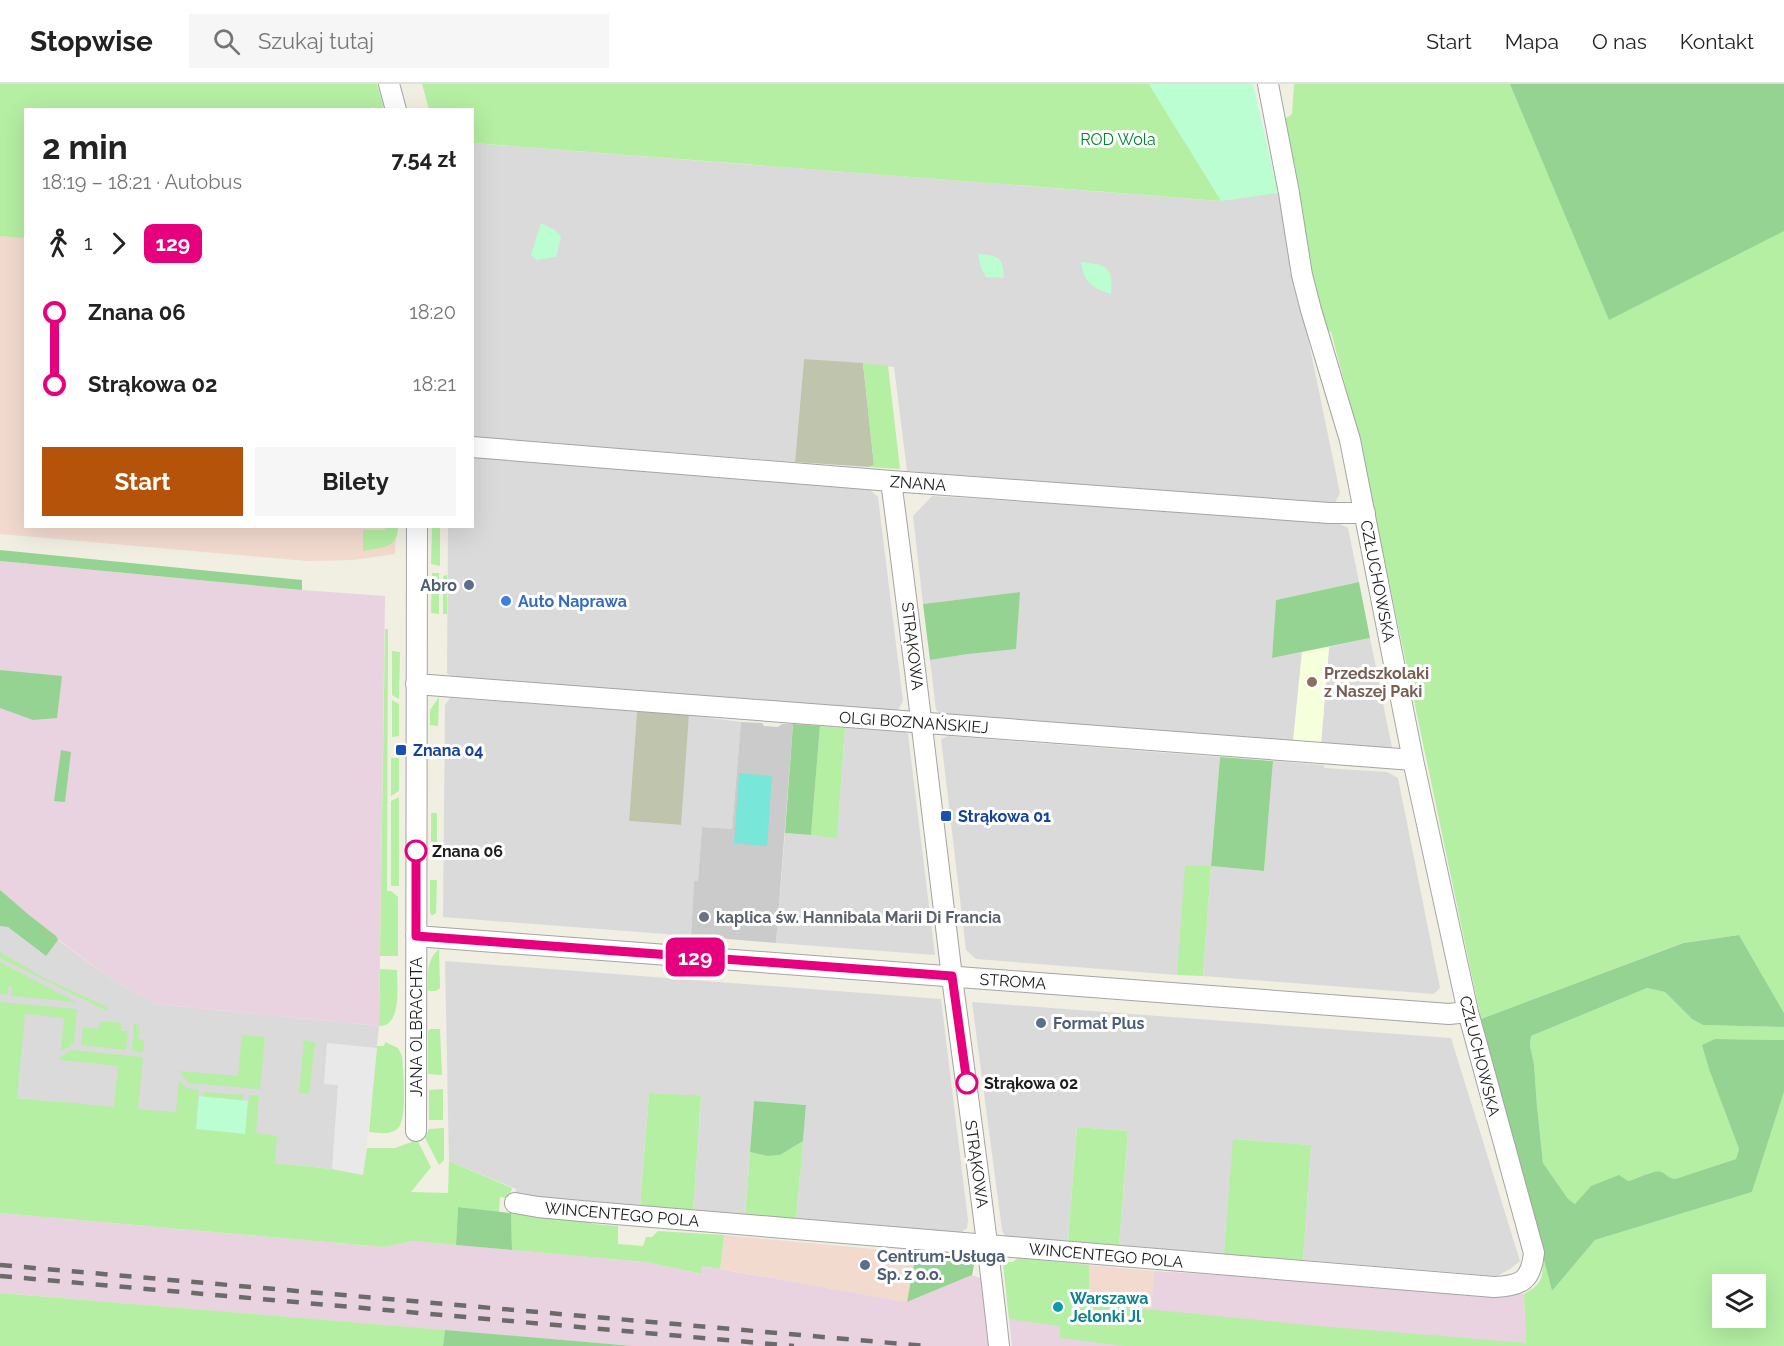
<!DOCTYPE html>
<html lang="pl">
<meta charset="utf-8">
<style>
:root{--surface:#fff;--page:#f6f6f6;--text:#222;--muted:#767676;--line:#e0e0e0;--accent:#b45309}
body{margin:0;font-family:Raleway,sans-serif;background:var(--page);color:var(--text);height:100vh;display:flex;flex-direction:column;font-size:22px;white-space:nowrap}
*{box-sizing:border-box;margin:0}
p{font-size:20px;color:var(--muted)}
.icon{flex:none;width:33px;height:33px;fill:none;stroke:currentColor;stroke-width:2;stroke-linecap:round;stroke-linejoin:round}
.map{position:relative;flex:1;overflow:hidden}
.details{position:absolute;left:24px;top:24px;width:450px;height:420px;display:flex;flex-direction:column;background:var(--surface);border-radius:0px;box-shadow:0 6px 24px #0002}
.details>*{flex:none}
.badge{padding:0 12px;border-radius:9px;font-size:21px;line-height:39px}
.tools{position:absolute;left:1712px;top:1190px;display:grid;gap:12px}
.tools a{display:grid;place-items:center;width:54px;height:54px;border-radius:0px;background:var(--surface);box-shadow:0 6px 24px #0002;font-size:30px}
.map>.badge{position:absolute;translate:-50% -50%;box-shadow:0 0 0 3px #fff}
.legs{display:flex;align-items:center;gap:9px;height:66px;padding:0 18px;font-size:20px}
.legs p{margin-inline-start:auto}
.overview{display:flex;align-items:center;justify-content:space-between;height:102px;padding:0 18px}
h1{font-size:33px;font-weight:700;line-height:45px}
.cta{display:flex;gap:12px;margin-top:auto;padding:12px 18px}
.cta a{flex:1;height:69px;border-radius:0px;background:var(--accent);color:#fff;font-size:24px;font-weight:700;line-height:69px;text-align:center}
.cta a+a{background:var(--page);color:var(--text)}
ul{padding:0 18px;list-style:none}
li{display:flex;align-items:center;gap:21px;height:72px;font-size:22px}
li i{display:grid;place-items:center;width:9px;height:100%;margin:0 8px;background:currentColor}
li i::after{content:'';width:15px;height:15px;margin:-8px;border:4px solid;border-radius:50%;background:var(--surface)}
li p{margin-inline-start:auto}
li:first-child i{background:linear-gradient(#0000 50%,currentColor 0)}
li:last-child i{background:linear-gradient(currentColor 50%,#0000 0)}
header{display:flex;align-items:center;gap:36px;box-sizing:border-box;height:84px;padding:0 30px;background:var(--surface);border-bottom:2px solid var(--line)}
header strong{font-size:28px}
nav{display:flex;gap:33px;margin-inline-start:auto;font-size:21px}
.search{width:420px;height:54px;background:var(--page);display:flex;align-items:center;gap:15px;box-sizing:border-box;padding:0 21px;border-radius:0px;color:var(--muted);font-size:22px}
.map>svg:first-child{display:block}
.residential{fill:#dbdada}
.commercial{fill:#f2dacf}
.industrial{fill:#e9d3e0}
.education{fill:#f6ffdc}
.religious{fill:#cbcbcb}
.construction{fill:#bfc5ad}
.grass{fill:#b4efa3;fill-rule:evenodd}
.forest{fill:#95d393}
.park{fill:#bafed1}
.pitch{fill:#78e6d8}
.parking{fill:#e9e9e9}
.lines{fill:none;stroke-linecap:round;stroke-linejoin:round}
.minor-casing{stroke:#a4a4a4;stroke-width:22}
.minor{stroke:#fff;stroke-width:20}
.rail{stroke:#6b6b6b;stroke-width:4.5;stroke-dasharray:12 12;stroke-linecap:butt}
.line-1-casing{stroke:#fff;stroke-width:14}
.line-1{stroke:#e6007e;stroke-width:9}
.service-dot{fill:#5c6f8a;stroke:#fff;stroke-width:2}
.shop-dot{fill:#3f7fe0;stroke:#fff;stroke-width:2}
.education-dot{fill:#8d6e63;stroke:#fff;stroke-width:2}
.transit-dot{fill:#1a4fb4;stroke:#fff;stroke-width:2}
.stop-1-dot{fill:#fff;stroke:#e6007e;stroke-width:3}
.worship-dot{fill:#6b7280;stroke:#fff;stroke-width:2}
.culture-dot{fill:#0f9aa8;stroke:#fff;stroke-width:2}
.labels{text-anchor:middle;stroke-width:6;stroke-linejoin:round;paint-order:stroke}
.park-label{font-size:16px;fill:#01852e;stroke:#fff}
.street-label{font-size:16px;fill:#1d1d1d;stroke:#fff}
.service-label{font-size:16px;font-weight:bold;fill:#4e5e75;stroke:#fff;text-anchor:start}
.shop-label{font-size:16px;font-weight:bold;fill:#366cbe;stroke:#fff;text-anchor:start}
.education-label{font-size:16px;font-weight:bold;fill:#785e54;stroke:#fff;text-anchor:start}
.transit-label{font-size:16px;font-weight:bold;fill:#164399;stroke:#fff;text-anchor:start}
.stop-label{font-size:16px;font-weight:bold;fill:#1d1d1d;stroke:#fff;text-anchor:start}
.worship-label{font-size:16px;font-weight:bold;fill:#5b616d;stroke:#fff;text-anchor:start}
.culture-label{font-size:16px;font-weight:bold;fill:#0d838f;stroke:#fff;text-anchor:start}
</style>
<header>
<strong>Stopwise</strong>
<div class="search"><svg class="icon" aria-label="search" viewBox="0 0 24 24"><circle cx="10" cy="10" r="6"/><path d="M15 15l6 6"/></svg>Szukaj tutaj</div>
<nav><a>Start</a><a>Mapa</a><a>O nas</a><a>Kontakt</a></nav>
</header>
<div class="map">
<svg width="1784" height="1262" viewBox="0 0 1784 1262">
<rect width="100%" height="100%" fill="#f0efe2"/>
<!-- residential -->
<path class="residential" d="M472 59 1220 117 1278 109 1340 409 1334 421 907 387 894 283 804 275 795 378 473 353Z
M473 373 869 405 878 413 903 617 897 628 451 593 447 589 448 443 472 442Z
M932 412 1079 421 1340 440 1348 444 1359 498 1276 516 1272 574 1302 568 1293 658 942 631 936 626 930 576 968 570 1020 508 923 520 913 432Z
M1370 554 1392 664 1321 660 1329 563Z
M450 614 637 627 629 737 680 741 689 631 741 638 732 745 702 743 698 798H694L691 852 443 833 445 621Z
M845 644 905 648 908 650 935 871 776 859 785 749 837 753Z
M948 652 1220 673 1211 782 1264 787 1273 677 1324 681V684L1387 688 1398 694 1440 904 1434 910 1203 892 1211 783 1186 781 1177 891 976 875 966 866 941 655Z
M0 842 8 843 46 872 58 856 107 892 155 920 379 942 363 1091 332 1085 275 1079 66 1019 0 1012Z
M445 877 941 915 968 1136 967 1144 961 1149 796 1136 806 1021 754 1017 745 1132 693 1128 701 1013 649 1009 640 1123 516 1114V1105L449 1077Z
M972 918 1451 954 1520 1177 1510 1185 1497 1192 1303 1176 1311 1061 1234 1055 1224 1170 1119 1161 1128 1047 1077 1043 1068 1157 1005 1152 1002 1146Z"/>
<!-- commercial -->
<path class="commercial" d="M0 152 25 153 26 442 396 443 395 470 353 476 307 477 0 450Z
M724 1151 916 1169 907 1218 720 1185Z
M1089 1181 1154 1187 1151 1226 1089 1217Z"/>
<!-- industrial -->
<path class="industrial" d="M0 477 302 506 385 512 379 942 155 920 107 892 59 856 46 872 8 843 0 842Z
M0 1129 384 1163 413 1157 646 1178 700 1190 702 1182 907 1218 972 1191 982 1195 990 1262H633L0 1209Z
M1018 1174 1089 1181V1217L1114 1220 1115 1222 1151 1226 1154 1187 1524 1210 1526 1258 1784 1262H1012L1003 1178H1013Z"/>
<!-- education -->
<path class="education" d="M1329 563 1321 660 1293 658 1302 568Z"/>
<!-- religious -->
<path class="religious" d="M741 638 762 639 764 642 778 643 782 640H793L776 859 691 852 694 797H698L702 743 732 745Z"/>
<!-- construction -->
<path class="construction" d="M804 275 863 279 874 381 869 383 795 378Z
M637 627 689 631 681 741 629 737Z"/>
<!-- grass -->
<path class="grass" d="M0 0H377L384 25 26 26 25 154 0 152Z
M422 0H1149L1184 57 1278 109 1221 117 473 59 472 26 429 25Z
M1294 0H1784V929L1739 851 1682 859 1481 935 1356 341 1331 248 1322 244 1299 137 1285 35 1292 30Z
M863 279 888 282 900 385 869 383 874 381Z
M385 443H398C398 465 381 463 363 467V446H385Z
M432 443H440V482L431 480Z
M432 489H439V530L431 529Z
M447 491V530H443V492Z
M385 545H388L387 807H391L398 813V872H380Z
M392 567 400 568 399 615 392 611Z
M439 613 438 642 430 641V626Z
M392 616 399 620V652L392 653Z
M820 642 845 644 837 754 811 751Z
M391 674H399V707L391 712Z
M399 713V802H391V717Z
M431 729H437V761H431Z
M1185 781 1211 782 1203 892 1177 891Z
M430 796H437L436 829 433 831H431L430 827Z
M439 865 440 904 436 907H428C428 892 426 876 439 865Z
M0 868 46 895 105 922 107 924V927L0 874Z
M0 878 76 918 11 912 12 903H8L7 911 0 910Z
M380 885 397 886C397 901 402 943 379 942Z
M1647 904 1665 908 1692 935 1703 941 1784 943V956L1716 955 1710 988 1739 1065 1736 1075 1675 1095 1668 1094 1663 1088 1649 1089 1628 1097 1591 1102 1576 1120 1568 1116 1543 1079 1537 1022 1534 980 1530 962 1531 952Z
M0 918 77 925 74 959H71L70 962 61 967 64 934 25 930 17 1014 114 1023 118 982 60 976V973L72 966 143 973 138 1025 176 1028 179 996 186 1004 199 1006 196 1045 245 1049 249 1011 259 1012 256 1049 277 1052 275 1079 332 1085 363 1091 367 1064H395L417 1056 431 1083 411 1108 448 1109 449 1077 512 1104 509 1114 500 1113 499 1128 458 1123 456 1161 413 1157 384 1163 0 1129Z
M101 937 121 939V947H128L126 966 81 961 83 943 98 945Z
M134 940 140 941 138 955 144 956 143 968 132 967Z
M430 945H440L442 991 428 990V947Z
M242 951 265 953 260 1005 189 999 180 989V987L238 992Z
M304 956 315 958 309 1010 299 1009Z
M385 958 398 964 402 972C403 986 408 1037 397 1045 390 1051 378 1049 369 1048L377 962H384Z
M443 1005V1036H429V1006Z
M204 1008 244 1011 243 1016 204 1013Z
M1784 1008V1262H1125L1060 1254V1242L1009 1235 1003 1178H1013L1018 1174 1089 1181V1217L1114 1220 1115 1222 1307 1241 1526 1259 1524 1210C1545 1199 1543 1191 1542 1169L1552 1207 1595 1156 1752 1108ZM1722 1200H1755V1233H1722Z
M649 1009 701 1012 693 1128 640 1123Z
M1077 1043 1128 1047 1119 1161 1068 1157Z
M444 1044V1076L439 1081 425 1054 429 1045Z
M1233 1055 1311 1061 1303 1176 1224 1170Z
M803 1057 796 1136 745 1132 750 1068 767 1072 780 1071Z
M511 1129 585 1136 593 1140 618 1142V1160L643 1162 646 1153H652L658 1147 724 1151 720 1185 702 1182 701 1190 646 1178 512 1166Z
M0 1209 445 1246 443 1262H0Z"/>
<!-- forest -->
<path class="forest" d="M1510 0H1784V147L1609 236Z
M0 466 302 496V506L0 477Z
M1359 498 1370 554 1272 574 1276 516Z
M1020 508 1016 565 968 570 930 576 923 520Z
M0 586 62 592 57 634 33 636 0 624Z
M793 640 820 642 811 751 785 749Z
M61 666 71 668 65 718 54 717Z
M1220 673 1273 677 1264 787 1211 782Z
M0 806 29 831 56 852 58 856 46 872 8 843 0 842Z
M1739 851 1784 929V943L1703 941 1692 935 1665 908 1647 904 1531 952 1530 962 1534 980 1537 1022 1543 1079 1568 1115 1575 1120 1591 1102 1619 1091 1628 1097C1636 1095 1655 1085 1662 1088 1667 1091 1668 1094 1675 1095L1736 1075 1739 1065 1710 988 1702 961 1715 955 1784 956V1008L1752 1108 1595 1156 1552 1207 1481 935 1683 859Z
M754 1017 806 1021 803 1057 780 1071 767 1072 750 1068Z
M458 1123 511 1129 512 1166 456 1161Z
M916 1169 969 1176 974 1181 972 1191 907 1218Z
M445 1246 633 1262H443Z"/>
<!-- park -->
<path class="park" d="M1149 0H1253L1278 109 1221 117Z
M541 139 555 146 561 153 556 173 537 176 531 171Z
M978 170C999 172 1003 172 1004 194L986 193 981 184Z
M1081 178C1108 181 1113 182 1111 210 1093 205 1083 197 1081 178Z
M199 1012 248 1017 245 1050 196 1045Z"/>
<!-- pitch -->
<path class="pitch" d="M739 689 772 692 767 762 734 759Z"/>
<!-- parking -->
<path class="parking" d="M327 959 377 964 363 1091 332 1085 338 1001 324 1000Z"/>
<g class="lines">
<defs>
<path id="minor" d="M389 0 396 26
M472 363 891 397 1329 429H1365
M891 397C913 562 932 728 952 893 968 1016 986 1139 999 1262
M416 600 1413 676
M416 852 1449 930 1468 928
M416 1047 417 442
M515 1119 538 1123 592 1128 1494 1203C1521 1202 1531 1197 1534 1169L1468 928 1413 676 1350 356 1311 226 1302 191 1289 109 1268 0"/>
</defs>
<!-- minor casing -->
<use href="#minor" class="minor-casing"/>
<!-- minor -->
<use href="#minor" class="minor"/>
<!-- rail -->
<path class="rail" d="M0 1181 926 1262
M0 1192 794 1262"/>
</g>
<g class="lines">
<defs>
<path id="line-1" d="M416 767V852L952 892 967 999"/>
</defs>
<!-- line-1 casing -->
<use href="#line-1" class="line-1-casing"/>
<!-- line-1 -->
<use href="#line-1" class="line-1"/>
</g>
<!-- markers -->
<g class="service-dot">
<circle cx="469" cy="501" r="6"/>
<circle cx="1041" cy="939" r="6"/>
<circle cx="865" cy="1181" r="6"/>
</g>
<circle class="shop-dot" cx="506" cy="517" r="6"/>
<circle class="education-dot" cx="1312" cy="598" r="6"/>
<g class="transit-dot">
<rect x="395" y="660" width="12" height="12" rx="3"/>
<rect x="940" y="726" width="12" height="12" rx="3"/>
</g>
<g class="stop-1-dot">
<circle cx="416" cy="767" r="10"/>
<circle cx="967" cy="999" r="10"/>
</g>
<circle class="worship-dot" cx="704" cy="833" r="6"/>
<circle class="culture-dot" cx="1058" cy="1223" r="6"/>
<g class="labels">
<!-- park labels -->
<g class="park-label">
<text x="1118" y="61">ROD Wola</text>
</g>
<!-- street labels -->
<g class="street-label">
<text transform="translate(918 399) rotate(4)" y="6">ZNANA</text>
<text transform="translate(1378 497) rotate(79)" y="6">CZŁUCHOWSKA</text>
<text transform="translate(913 562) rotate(83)" y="6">STRĄKOWA</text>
<text transform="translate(914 638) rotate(4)" y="6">OLGI BOZNAŃSKIEJ</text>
<text transform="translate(1013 897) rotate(4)" y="6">STROMA</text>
<text transform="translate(416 943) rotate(-90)" y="6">JANA OLBRACHTA</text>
<text transform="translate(1480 972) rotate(76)" y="6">CZŁUCHOWSKA</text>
<text transform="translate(977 1080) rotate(82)" y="6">STRĄKOWA</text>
<text transform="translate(622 1130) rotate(5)" y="6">WINCENTEGO POLA</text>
<text transform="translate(1106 1171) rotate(5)" y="6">WINCENTEGO POLA</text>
</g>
<!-- service labels -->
<g class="service-label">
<text x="457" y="507" text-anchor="end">Abro</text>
<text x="1053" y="945">Format Plus</text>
<text x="877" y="1178">Centrum-Usługa<tspan x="877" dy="18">Sp. z o.o.</tspan></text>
</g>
<!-- shop labels -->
<g class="shop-label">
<text x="518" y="523">Auto Naprawa</text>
</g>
<!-- education labels -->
<g class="education-label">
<text x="1324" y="595">Przedszkolaki<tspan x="1324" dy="18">z Naszej Paki</tspan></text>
</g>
<!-- transit labels -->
<g class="transit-label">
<text x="413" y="672">Znana 04</text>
<text x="958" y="738">Strąkowa 01</text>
</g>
<!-- stop labels -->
<g class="stop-label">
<text x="432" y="773">Znana 06</text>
<text x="984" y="1005">Strąkowa 02</text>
</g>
<!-- worship labels -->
<g class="worship-label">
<text x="716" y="839">kaplica św. Hannibala Marii Di Francia</text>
</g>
<!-- culture labels -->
<g class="culture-label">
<text x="1070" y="1220">Warszawa<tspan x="1070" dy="18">Jelonki Jl</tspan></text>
</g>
</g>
</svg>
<div class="tools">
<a><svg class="icon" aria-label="layers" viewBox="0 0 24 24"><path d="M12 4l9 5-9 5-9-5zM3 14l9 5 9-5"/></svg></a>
</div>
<b class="badge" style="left:695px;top:873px;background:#e6007e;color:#fff">129</b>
<section class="details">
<div class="overview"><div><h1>2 min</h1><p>18:19 – 18:21 · Autobus</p></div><b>7.54 zł</b></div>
<div class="legs"><svg class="icon" aria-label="walk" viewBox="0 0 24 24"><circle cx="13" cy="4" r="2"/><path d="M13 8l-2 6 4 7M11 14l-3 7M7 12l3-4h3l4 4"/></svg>1<svg class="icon" aria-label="forward" viewBox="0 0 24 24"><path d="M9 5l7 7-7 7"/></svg><b class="badge" style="background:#e6007e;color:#fff">129</b></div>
<ul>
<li><i style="color:#e6007e"></i><b>Znana 06</b><p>18:20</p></li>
<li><i style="color:#e6007e"></i><b>Strąkowa 02</b><p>18:21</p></li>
</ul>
<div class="cta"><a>Start</a><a>Bilety</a></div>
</section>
</div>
